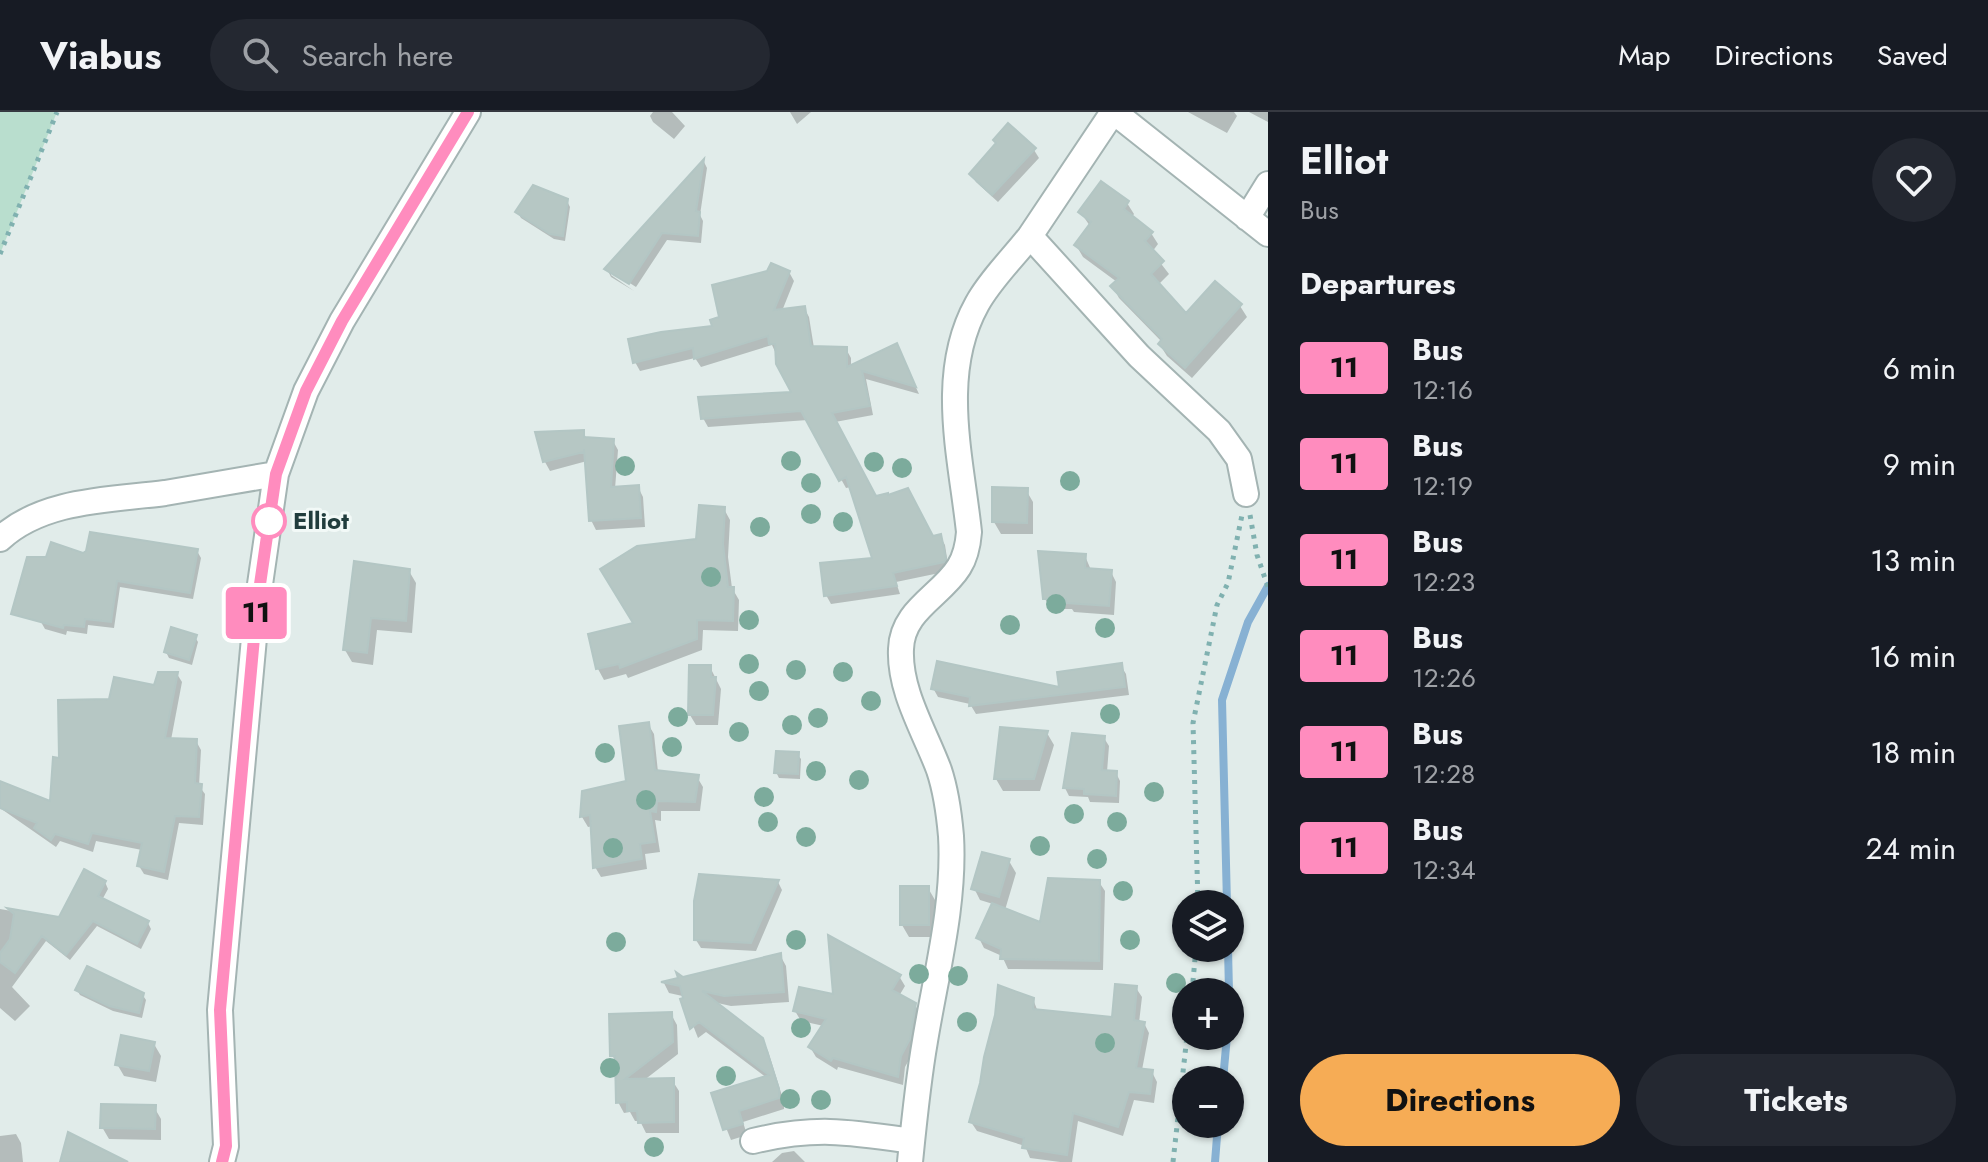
<!DOCTYPE html>
<meta charset="utf-8">
<style>
:root{--surface:#171b24;--page:#242831;--text:#f1f3f6;--muted:#9ea1a6;--line:#363941;--accent:#f6ac55}
body{margin:0;font-family:Jost,sans-serif;background:var(--page);color:var(--text);height:100vh;display:flex;flex-direction:column;font-size:30px;white-space:nowrap}
*{box-sizing:border-box;margin:0}
p{font-size:26px;color:var(--muted)}
.icon{flex:none;width:44px;height:44px;fill:none;stroke:currentColor;stroke-width:2;stroke-linecap:round;stroke-linejoin:round}
.map{position:relative;flex:1;overflow:hidden}
.sheet{display:flex;flex-direction:column;background:var(--surface);width:720px}
.sheet>*{flex:none}
.badge{padding:0 16px;border-radius:6px;font-size:28px;line-height:52px}
.controls{position:absolute;left:1172px;top:778px;display:grid;gap:16px}
.controls a{display:grid;place-items:center;width:72px;height:72px;border-radius:50%;background:var(--surface);box-shadow:0 2px 6px #0004;font-size:40px}
.map>.badge{position:absolute;translate:-50% -50%;box-shadow:0 0 0 4px #fff}
h2{padding:0 32px;font-size:30px;line-height:72px}
.round{display:grid;place-items:center;flex:none;width:84px;height:84px;border-radius:42px;background:var(--page)}
.overview{display:flex;align-items:center;justify-content:space-between;height:136px;padding:0 32px}
h1{font-size:38px;font-weight:700;line-height:60px}
.primary-button{display:flex;gap:16px;margin-top:auto;padding:16px 32px}
.primary-button a{flex:1;height:92px;border-radius:48px;background:var(--accent);color:#111;font-size:32px;font-weight:700;line-height:92px;text-align:center}
.primary-button a+a{background:var(--page);color:var(--text)}
ul{padding:0;list-style:none}
li{display:flex;align-items:center;gap:24px;height:96px;padding:0 32px}
li div{flex:1}
li b{display:block;font-size:30px}
li em{font-style:normal}
li .badge{min-width:88px;font-weight:700;text-align:center}
header{display:flex;align-items:center;gap:48px;box-sizing:border-box;height:112px;padding:0 40px;background:var(--surface);border-bottom:2px solid var(--line)}
header strong{font-size:38px}
nav{display:flex;gap:44px;margin-inline-start:auto;font-size:28px}
.search{width:560px;height:72px;background:var(--page);display:flex;align-items:center;gap:20px;box-sizing:border-box;padding:0 28px;border-radius:44px;color:var(--muted);font-size:30px}
main{display:flex;flex:1;min-height:0}
.map>svg:first-child{display:block}
.green{fill:#b9dece}
.shadow{fill:#0003}
.lines{fill:none;stroke-linecap:round;stroke-linejoin:round}
.stream{stroke:#87b1d3;stroke-width:8}
.building{fill:#b6c7c4;stroke:#b3c6c4;stroke-width:2}
.minor-casing{stroke:#a4b4b3;stroke-width:28}
.path{stroke:#80b1b0;stroke-width:5;stroke-dasharray:4 6;stroke-linecap:butt}
.minor{stroke:#fff;stroke-width:24}
.tree{fill:#7cab9c}
.line-casing{stroke:#fff;stroke-width:18}
.line{stroke:#ff8cbe;stroke-width:12}
.stop-dot{fill:#fff;stroke:#ff8cbe;stroke-width:4}
.labels{text-anchor:middle;stroke-width:6;stroke-linejoin:round;paint-order:stroke}
.stop-label{font-size:24px;font-weight:bold;fill:#213d3d;stroke:#f2f9f7;text-anchor:start}
</style>
<header>
<strong>Viabus</strong>
<div class="search"><svg class="icon" aria-label="search" viewBox="0 0 24 24"><circle cx="10" cy="10" r="6"/><path d="M15 15l6 6"/></svg>Search here</div>
<nav><a>Map</a><a>Directions</a><a>Saved</a></nav>
</header>
<main>
<div class="map">
<svg width="1268" height="1050" viewBox="0 0 1268 1050">
<rect width="100%" height="100%" fill="#e1ecea"/>
<!-- green -->
<path class="green" d="M0 0H57L0 142Z"/>
<!-- shadow -->
<path class="shadow" d="M653 0H672L685 14 674 27 653 10 650 4Z
M790 0H811L797 12Z
M1188 0H1234L1237 4 1227 21Z
M1249 0H1268V10Z
M1034 38 1039 46 998 90 976 70 971 62Z
M704 50 707 56 700 103 703 109 701 131 667 128 636 175 611 159V163L634 179 611 165 607 157Z
M567 89 570 95 565 129 554 127 521 106 518 101Z
M1127 91 1134 102 1132 105 1151 121 1158 132 1152 140 1169 162 1158 173 1186 204 1240 194 1247 205 1192 266 1167 244 1160 233 1162 230 1119 186 1113 175 1117 170 1083 145 1076 133 1090 114 1081 101Z
M789 160 794 169 782 199 804 196 809 205 814 236 846 237 851 246V255L901 243 919 282 866 267 873 303 835 310 876 386 932 426 940 424 945 433 949 459 896 470 900 482 831 492 826 483 875 447 851 375 846 376 808 308 708 315 703 306 794 282 772 233 701 255 695 246 640 259 635 250 714 216 722 206Z
M583 320 587 327 613 329 618 338 615 377 638 375 643 385 645 415 596 418 591 408 587 349 550 359 545 350 537 322Z
M1026 378 1033 390V422H1001L994 410Z
M724 397 730 408 728 445 732 476 739 488 738 519 703 518 702 538 628 566 626 562 604 568 598 557 635 512Z
M197 439 201 446 193 487 120 475 114 516 88 513 87 522 67 519 66 523 45 517 41 510 83 444 88 441Z
M1085 444 1091 458 1111 460 1116 470 1114 503 1074 500 1072 497H1051L1045 487Z
M409 459 416 471 412 521 377 518 373 553 352 550 345 538Z
M195 525 198 530 192 553 169 546 166 540Z
M1121 554 1126 562 1129 583 976 602 970 592 938 585 933 576 1061 578Z
M710 555 721 577 718 613H696L690 603Z
M177 562 182 570 171 628 196 629 201 638 199 674 205 682 203 713 179 711 168 768 144 762 139 754 142 738 96 729 93 740 60 729 56 735 0 696V703V671L52 692 61 648 111 589 155 575Z
M648 612 654 622 658 660 697 665 703 675 700 699H661V709L655 708 660 740 645 742 647 757 601 765 595 755 593 714 588 715 582 705 584 681 629 671Z
M1047 621 1054 633 1040 679H1003L996 667Z
M1104 626 1109 634 1107 660 1116 661 1120 669 1119 691 1090 690 1088 685 1069 684 1065 676Z
M797 642 801 647 800 667 779 666 776 660Z
M1009 749 1016 761 1005 798 1042 812 1099 770 1105 779 1103 858 1008 857 1002 844 984 836 979 826 993 792 980 788 974 776Z
M105 770 108 777 102 788 148 811 151 817 141 837 97 814 70 848 46 829 12 875 30 894 15 909 0 896V797L60 807Z
M778 770 782 778 756 839 701 836 696 828Z
M928 776 935 788V825H909L902 813Z
M780 843 786 854 789 890 731 894 713 890 762 927 768 939 784 990V997L743 1010 747 1023 731 1028 713 983 767 966 706 920 698 926 683 888 687 885 669 881 664 871Z
M899 864 905 874 899 884 915 893 921 903 915 937 905 955 903 973 838 955 837 958 816 945 810 935 824 914 801 909 795 899Z
M1136 876 1142 885 1139 911H1144L1149 921 1142 958 1152 960 1157 970 1154 991 1134 988 1123 1024 1078 1009 1072 1050H1060L1030 1046 1025 1034 977 1019 971 1010 1033 887 1038 900 1113 907Z
M77 878 142 882 146 888 142 906 113 899 80 883Z
M671 902 677 913 678 942 643 969 672 968 679 979V1021H646L640 1009H635L630 1000 624 1001 618 990 617 952 612 943Z
M154 932 161 944 156 970 124 964 117 952Z
M154 995 161 1007V1028L109 1027 102 1015Z
M16 1022 21 1031 23 1050H0V1024Z
M794 1039 805 1050H772L782 1041Z"/>
<g class="lines">
<!-- stream -->
<path class="stream" d="M1227 792 1222 588 1248 510 1268 474
M1228 836 1229 880
M1223 968 1227 924
M1215 1050 1218 1012"/>
</g>
<!-- building -->
<path class="building" d="M1008 11 1036 36 992 83 969 62 996 31 993 28Z
M704 47 696 99 700 100 698 124 662 121 629 172 604 157Z
M1101 69 1129 89 1124 97 1153 120 1145 129 1164 149 1151 162 1186 201 1215 169 1242 192 1185 256 1158 232 1162 227 1110 174 1119 166 1074 133 1091 110 1078 100Z
M533 73 568 87 563 124 550 122 515 100Z
M771 151 790 159 774 198 805 194 811 234 847 235V255L897 231 916 275 862 259 870 294 832 301 876 384 888 381V383L908 376 933 424 941 422 946 447 944 450 893 461 897 474 824 484 820 451 872 446 846 365 839 369 801 299 701 307 698 285 791 280 776 252 775 232H769L768 224 694 247 693 236 633 251 628 227 661 220 712 214 710 208 719 205 712 173 767 159Z
M584 318V325L614 327 611 375 639 373 641 406 589 409 584 337V340L543 350 535 320Z
M992 375 1028 376 1027 411 992 410Z
M699 393 725 395 723 432 728 475H734L733 509 697 508V527L620 556 619 552 596 557 588 522 633 511 600 457 637 434 696 427Z
M90 420 198 437 190 481 117 469 111 510 85 507 84 515 64 513 63 516 11 502 27 445H46L51 430 83 441 86 439Z
M1038 439 1086 442 1085 456 1112 458 1109 494 1066 491V487H1043Z
M354 449 410 457 406 509 371 506 367 541 343 538Z
M171 515 197 523 189 548 164 540Z
M937 549 1059 575 1057 560 1122 551 1125 575 969 594 970 585 931 577Z
M689 553H711V565H716L713 603H688Z
M158 560H178L165 626 197 627 195 671 202 672 199 705 175 704 164 760 137 754 142 731 92 721 88 732 55 722 51 728 34 716 37 711 0 696V669L50 689 53 645 59 646 58 588 109 587 114 565 154 573Z
M649 610 655 658 699 663 695 690 657 689 656 700 650 699 655 730 640 732 642 747 593 756 590 703 580 705 582 679 626 669 619 614Z
M1000 615 1048 619 1034 667H994Z
M1072 621 1105 624 1102 658 1117 659 1116 684 1084 682V677L1063 676Z
M776 639 799 640 798 662 774 661Z
M982 740 1010 747 999 785 971 777Z
M84 757 106 769 98 784 149 809 137 832 93 809 66 843 42 824 15 861 0 850V841L10 827 14 802 7 796 59 805Z
M699 762 779 768 751 831 694 828V789Z
M1048 766 1100 768 1099 849 1000 847 1001 837 976 826 992 791 1040 810Z
M900 774H929V813H900Z
M828 823 901 863 892 878 916 891 910 927 901 944 898 965 833 946 831 949 808 935 826 907 793 899 799 875 833 882Z
M781 841 784 880 724 884 702 879 763 926 779 977V986L739 999 743 1012 723 1018 711 981 769 963 699 910 690 917 680 887 683 886 680 874 661 870 678 866 676 860 683 865Z
M87 854 144 881 139 901 109 894 75 878Z
M1115 872 1137 874 1134 908 1145 910 1136 956 1153 958 1150 982 1129 980 1118 1015 1073 1001 1067 1043 1022 1036 1024 1026 969 1010 980 971 984 945 995 903 998 873 1034 886 1033 897 1112 905Z
M672 900 673 930 625 967 674 966V1010L638 1011 637 999H627V990L616 991 615 944H610L609 902Z
M121 923 155 930 149 959 115 953Z
M101 992 156 993 155 1017 100 1016Z
M68 1020 128 1050H60Z"/>
<g class="lines">
<defs>
<path id="minor" d="M1113 0 1030 124 1139 244 1219 319 1239 347 1246 382
M1114 0 1268 122
M1247 106 1268 72
M0 427C43 387 111 388 165 381 202 375 239 368 276 362
M753 1029C816 1014 850 1020 912 1029
M222 1050 226 1034 220 898 257 493 276 362 306 279 342 209 468 0
M910 1050C914 1010 918 969 925 929 936 862 955 792 951 724 949 701 946 679 939 658 925 620 899 579 901 537 902 498 941 484 959 455 966 444 968 433 969 420 961 345 938 262 977 192 990 168 1013 146 1030 124"/>
</defs>
<!-- minor casing -->
<use href="#minor" class="minor-casing"/>
<!-- path -->
<path class="path" d="M0 142 57 0
M1250 403 1257 443 1268 475
M1198 792 1193 611 1217 493 1228 471 1242 403
M1192 880 1196 836
M1173 1050 1187 924"/>
<!-- minor -->
<use href="#minor" class="minor"/>
</g>
<!-- trees -->
<g class="tree">
<circle cx="791" cy="349" r="10"/>
<circle cx="874" cy="350" r="10"/>
<circle cx="625" cy="354" r="10"/>
<circle cx="902" cy="356" r="10"/>
<circle cx="1070" cy="369" r="10"/>
<circle cx="811" cy="371" r="10"/>
<circle cx="811" cy="402" r="10"/>
<circle cx="843" cy="410" r="10"/>
<circle cx="760" cy="415" r="10"/>
<circle cx="711" cy="465" r="10"/>
<circle cx="1056" cy="492" r="10"/>
<circle cx="749" cy="508" r="10"/>
<circle cx="1010" cy="513" r="10"/>
<circle cx="1105" cy="516" r="10"/>
<circle cx="749" cy="552" r="10"/>
<circle cx="796" cy="558" r="10"/>
<circle cx="843" cy="560" r="10"/>
<circle cx="759" cy="579" r="10"/>
<circle cx="871" cy="589" r="10"/>
<circle cx="1110" cy="602" r="10"/>
<circle cx="678" cy="605" r="10"/>
<circle cx="818" cy="606" r="10"/>
<circle cx="792" cy="613" r="10"/>
<circle cx="739" cy="620" r="10"/>
<circle cx="672" cy="635" r="10"/>
<circle cx="605" cy="641" r="10"/>
<circle cx="816" cy="659" r="10"/>
<circle cx="859" cy="668" r="10"/>
<circle cx="1154" cy="680" r="10"/>
<circle cx="764" cy="685" r="10"/>
<circle cx="646" cy="688" r="10"/>
<circle cx="1074" cy="702" r="10"/>
<circle cx="768" cy="710" r="10"/>
<circle cx="1117" cy="710" r="10"/>
<circle cx="806" cy="725" r="10"/>
<circle cx="1040" cy="734" r="10"/>
<circle cx="613" cy="736" r="10"/>
<circle cx="1097" cy="747" r="10"/>
<circle cx="1123" cy="779" r="10"/>
<circle cx="796" cy="828" r="10"/>
<circle cx="1130" cy="828" r="10"/>
<circle cx="616" cy="830" r="10"/>
<circle cx="919" cy="862" r="10"/>
<circle cx="958" cy="864" r="10"/>
<circle cx="1176" cy="871" r="10"/>
<circle cx="967" cy="910" r="10"/>
<circle cx="801" cy="916" r="10"/>
<circle cx="1105" cy="931" r="10"/>
<circle cx="610" cy="956" r="10"/>
<circle cx="726" cy="964" r="10"/>
<circle cx="790" cy="987" r="10"/>
<circle cx="821" cy="988" r="10"/>
<circle cx="654" cy="1035" r="10"/>
</g>
<g class="lines">
<defs>
<path id="line" d="M222 1050 226 1034 220 898 257 493 276 362 306 279 342 209 468 0"/>
</defs>
<!-- line casing -->
<use href="#line" class="line-casing"/>
<!-- line -->
<use href="#line" class="line"/>
</g>
<!-- markers -->
<circle class="stop-dot" cx="269" cy="409" r="16"/>
<g class="labels">
<!-- stop labels -->
<g class="stop-label">
<text x="293" y="417">Elliot</text>
</g>
</g>
</svg>
<div class="controls">
<a><svg class="icon" aria-label="layers" viewBox="0 0 24 24"><path d="M12 4l9 5-9 5-9-5zM3 14l9 5 9-5"/></svg></a>
<a>+</a>
<a>−</a>
</div>
<b class="badge" style="left:256px;top:501px;background:#ff8cbe;color:#111">11</b>
</div>
<section class="sheet">
<div class="overview"><div><h1>Elliot</h1><p>Bus</p></div><a class="round"><svg class="icon" aria-label="heart" viewBox="0 0 24 24"><path d="M12 20l-8-8c-3-5 5-10 8-4 3-6 11-1 8 4z"/></svg></a></div>
<h2>Departures</h2>
<ul>
<li><span class="badge" style="background:#ff8cbe;color:#111">11</span><div><b>Bus</b><p>12:16</p></div><em>6 min</em></li>
<li><span class="badge" style="background:#ff8cbe;color:#111">11</span><div><b>Bus</b><p>12:19</p></div><em>9 min</em></li>
<li><span class="badge" style="background:#ff8cbe;color:#111">11</span><div><b>Bus</b><p>12:23</p></div><em>13 min</em></li>
<li><span class="badge" style="background:#ff8cbe;color:#111">11</span><div><b>Bus</b><p>12:26</p></div><em>16 min</em></li>
<li><span class="badge" style="background:#ff8cbe;color:#111">11</span><div><b>Bus</b><p>12:28</p></div><em>18 min</em></li>
<li><span class="badge" style="background:#ff8cbe;color:#111">11</span><div><b>Bus</b><p>12:34</p></div><em>24 min</em></li>
</ul>
<div class="primary-button"><a>Directions</a><a>Tickets</a></div>
</section>
</main>
